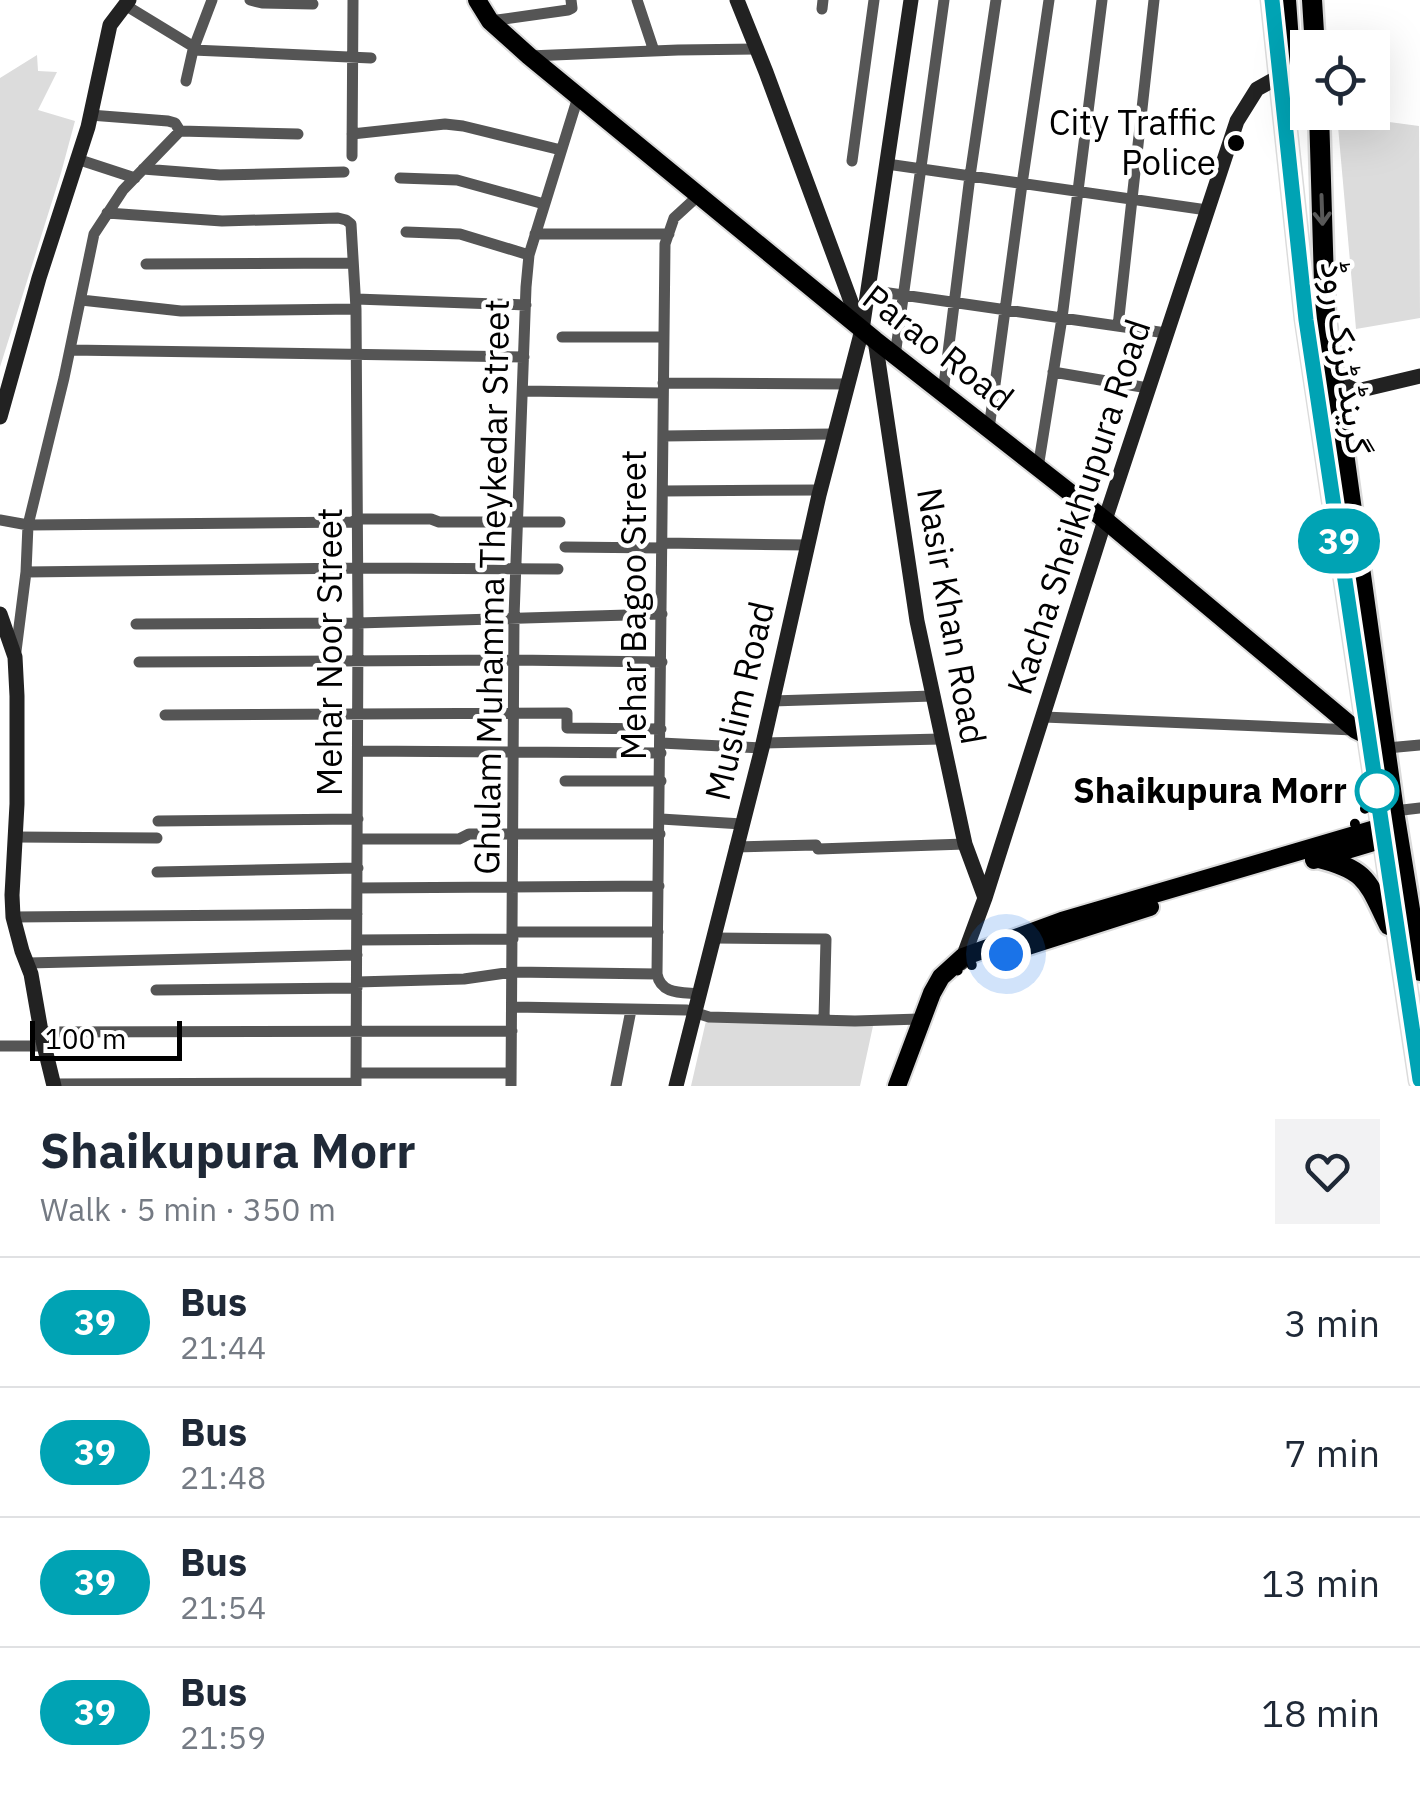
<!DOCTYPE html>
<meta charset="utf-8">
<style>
:root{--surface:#fff;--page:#f2f2f3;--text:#1f2937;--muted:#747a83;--line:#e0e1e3}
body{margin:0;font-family:"IBM Plex Sans",Vazirmatn,sans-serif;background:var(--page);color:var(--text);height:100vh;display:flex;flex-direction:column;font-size:38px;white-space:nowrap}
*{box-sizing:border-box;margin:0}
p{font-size:32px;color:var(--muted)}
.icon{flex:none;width:55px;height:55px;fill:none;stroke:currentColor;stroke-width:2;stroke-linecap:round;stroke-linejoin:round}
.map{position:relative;height:1086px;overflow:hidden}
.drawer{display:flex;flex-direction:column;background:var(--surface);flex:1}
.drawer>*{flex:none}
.badge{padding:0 20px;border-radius:32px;font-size:35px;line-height:65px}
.fabs{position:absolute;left:1290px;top:30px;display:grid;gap:20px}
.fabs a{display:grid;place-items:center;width:100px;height:100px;border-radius:0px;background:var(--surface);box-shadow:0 10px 40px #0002;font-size:50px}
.scale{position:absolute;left:30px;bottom:25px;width:152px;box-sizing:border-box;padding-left:10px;border:5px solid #000;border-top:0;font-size:28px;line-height:35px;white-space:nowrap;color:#000;-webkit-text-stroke:8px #fff;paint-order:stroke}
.you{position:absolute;width:50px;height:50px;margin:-25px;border:8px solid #fff;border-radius:50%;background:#1a73e8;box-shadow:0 0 0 15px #1a73e833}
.map>.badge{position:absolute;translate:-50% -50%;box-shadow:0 0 0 5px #fff}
.round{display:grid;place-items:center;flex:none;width:105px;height:105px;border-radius:0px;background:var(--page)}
.headline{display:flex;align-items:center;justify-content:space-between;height:170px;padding:0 40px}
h1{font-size:48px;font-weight:800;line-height:75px}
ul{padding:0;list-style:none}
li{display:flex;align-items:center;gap:30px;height:130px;padding:0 40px;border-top:2px solid var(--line)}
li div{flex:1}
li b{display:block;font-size:38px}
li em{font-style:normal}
li .badge{min-width:110px;font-weight:700;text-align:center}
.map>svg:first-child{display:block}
.green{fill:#dcdcdc}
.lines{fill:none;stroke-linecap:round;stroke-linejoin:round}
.primary-casing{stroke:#dbdbdb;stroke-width:22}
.highway-casing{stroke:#dbdbdb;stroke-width:25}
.street{stroke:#555;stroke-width:11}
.secondary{stroke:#222;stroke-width:15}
.primary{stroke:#000;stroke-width:18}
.highway{stroke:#000;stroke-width:20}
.oneway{stroke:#595959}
.line-casing{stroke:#fff;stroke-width:22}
.line{stroke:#00a3b4;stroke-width:15}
.walk{stroke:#000;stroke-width:10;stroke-dasharray:0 18}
.poi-dot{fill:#000;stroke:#fff;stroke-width:4}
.stop-dot{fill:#fff;stroke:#00a3b4;stroke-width:5}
.labels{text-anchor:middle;stroke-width:9;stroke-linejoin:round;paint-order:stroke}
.poi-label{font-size:35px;fill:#000;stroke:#fff;text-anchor:end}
.street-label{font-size:35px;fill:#000;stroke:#fff}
.stop-label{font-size:35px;font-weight:bold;fill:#000;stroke:#fff;text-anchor:end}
</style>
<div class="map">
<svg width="1420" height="1086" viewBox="0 0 1420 1086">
<rect width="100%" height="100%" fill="#fff"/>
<!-- green -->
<path class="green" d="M37 55 38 71 57 72 38 110 75 121 61 173 0 367V78Z
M1337 115 1419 126 1420 318 1356 329Z
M706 1021 873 1026 860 1086H691Z"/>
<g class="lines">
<defs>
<path id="primary" d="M477 0 490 21 529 56 875 340 1105 520 1356 730 1368 736
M1302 45 1308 76
M1286 101 1292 69 1287 0
M1314 860 1384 839
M1003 954 1150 907
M897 1086 932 993 941 977 963 957 1062 921 1382 827"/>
<path id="highway" d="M1272 0 1306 319 1420 1080
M1312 0 1315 48
M1319 112 1325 317 1394 811 1420 971
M1319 858C1368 870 1368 883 1389 925"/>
</defs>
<!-- primary casing -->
<use href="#primary" class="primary-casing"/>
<!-- highway casing -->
<use href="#highway" class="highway-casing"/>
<!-- street -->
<path class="street" d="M250 0 262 3 313 4
M637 0 654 51
M125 5 194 47
M822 9 823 0
M490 21 568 10 572 8 571 0
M193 50 371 58
M529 56 678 50 757 49
M186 81 193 50 212 0
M90 115 168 121 175 123 180 131 298 134
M352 134 445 124 463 126 561 150
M352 156 353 0
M77 159 135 178
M852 161 874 0
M887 164 1207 210
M143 169 220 175 344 172
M400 178 457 180 544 204
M698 196 674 218 665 244 657 974C661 995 682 992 700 994
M107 213 222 221 338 218 346 220 351 224 356 309 358 623 356 1086
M406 232 460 234 529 255
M535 234H669
M146 264 353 263
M868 290 1166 333
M356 299 526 305
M81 300 181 311 356 309
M1118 326 1154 0
M562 337H664
M70 350 524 357
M895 356 944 0
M1053 372 1148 388
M663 383 848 384
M523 391 663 393
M943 393 970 176 996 0
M989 429 1022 184 1049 0
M663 436 835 434
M1038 468 1062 318 1102 0
M663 491 821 490
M0 520 28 525 352 522 358 519H431L439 522H560
M662 543 807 545
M565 547 662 548
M26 572 358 568 558 569
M136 624 358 623 662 614
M16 651 26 572 28 525 64 378 94 234 123 190 180 131
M139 662 514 660 662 662
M772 701 933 696
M165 715 567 713V728L661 729
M1044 717 1354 730
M661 743 762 748
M763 743 942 739
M1387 748 1420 745
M358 751 661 753
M565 781H661
M1394 811 1420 808
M661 819 742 824
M158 821 358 819
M15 837 157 838
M358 839H459L469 834H660
M735 847 816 845 818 849 965 844
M157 872 358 868
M357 888 659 886
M13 917 357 914
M513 932H658
M714 938 826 939 824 1019
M357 940 513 939
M28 963 357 955
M357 982 464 979 513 972 657 974
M156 990 357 988
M513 1007 687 1010 709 1017 855 1021 920 1019
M41 1032 512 1031
M0 1046H44
M356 1073H511
M54 1084 356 1083
M511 1086 514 617 526 287 529 255 578 97
M616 1086 631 1010"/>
<!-- secondary -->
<path class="secondary" d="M737 0 766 72 860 326
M875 340 917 621 965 844 985 898
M1334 380 1357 391 1420 376
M0 417 39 278 88 127 110 25 129 0
M0 614 15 657 17 696V804L12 895 13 917 22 951 31 974 42 1037 54 1086
M961 963 985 898 1105 520 1237 121 1257 89 1280 76
M676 1086 762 748 819 495 862 330 911 0"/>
<!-- primary -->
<use href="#primary" class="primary"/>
<!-- highway -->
<use href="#highway" class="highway"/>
</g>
<!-- one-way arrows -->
<defs><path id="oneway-shaft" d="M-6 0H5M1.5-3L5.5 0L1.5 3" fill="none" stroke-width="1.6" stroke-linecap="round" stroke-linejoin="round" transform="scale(2.5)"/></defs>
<use class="oneway" href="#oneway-shaft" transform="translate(1322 210) rotate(88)"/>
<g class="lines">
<defs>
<path id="line" d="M1272 0 1306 320 1420 1080"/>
</defs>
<!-- line casing -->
<use href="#line" class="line-casing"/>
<!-- line -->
<use href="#line" class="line"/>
<!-- walk -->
<path class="walk" d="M1006 954 969 966 957 972 963 957 1062 920 1346 837 1377 791"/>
</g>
<!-- markers -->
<circle class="poi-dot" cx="1236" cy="143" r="10"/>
<circle class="stop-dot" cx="1377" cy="791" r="20"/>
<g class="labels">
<!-- poi labels -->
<g class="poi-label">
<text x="1216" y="135">City Traffic<tspan x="1216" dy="40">Police</tspan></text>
</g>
<!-- street labels -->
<g class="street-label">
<text transform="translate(938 348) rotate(38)" y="12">Parao Road</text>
<text transform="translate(1346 358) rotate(82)" y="12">گرینڈ ٹرنک روڈ</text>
<text transform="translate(1079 507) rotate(-72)" y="12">Kacha Sheikhupura Road</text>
<text transform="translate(492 587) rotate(-89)" y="12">Ghulam Muhamma Theykedar Street</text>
<text transform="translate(634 605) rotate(-90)" y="12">Mehar Bagoo Street</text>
<text transform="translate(951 616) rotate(80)" y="12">Nasir Khan Road</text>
<text transform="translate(330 652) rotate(-90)" y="12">Mehar Noor Street</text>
<text transform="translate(740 701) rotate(-77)" y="12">Muslim Road</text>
</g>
<!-- stop labels -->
<g class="stop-label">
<text x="1347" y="803">Shaikupura Morr</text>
</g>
</g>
</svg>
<div class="fabs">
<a><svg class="icon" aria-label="locate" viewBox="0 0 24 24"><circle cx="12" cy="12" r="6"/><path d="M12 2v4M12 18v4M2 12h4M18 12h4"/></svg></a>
</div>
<div class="scale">100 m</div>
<div class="you" style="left:1006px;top:954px"></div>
<b class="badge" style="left:1339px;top:541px;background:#00a3b4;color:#fff">39</b>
</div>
<section class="drawer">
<div class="headline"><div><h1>Shaikupura Morr</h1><p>Walk · 5 min · 350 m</p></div><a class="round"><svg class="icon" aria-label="heart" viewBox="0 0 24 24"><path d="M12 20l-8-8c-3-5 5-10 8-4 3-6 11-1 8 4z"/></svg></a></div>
<ul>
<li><span class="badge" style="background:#00a3b4;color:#fff">39</span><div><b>Bus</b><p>21:44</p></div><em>3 min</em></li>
<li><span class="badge" style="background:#00a3b4;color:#fff">39</span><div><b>Bus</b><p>21:48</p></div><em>7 min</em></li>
<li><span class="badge" style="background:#00a3b4;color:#fff">39</span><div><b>Bus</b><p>21:54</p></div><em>13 min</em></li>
<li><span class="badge" style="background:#00a3b4;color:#fff">39</span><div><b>Bus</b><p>21:59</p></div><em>18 min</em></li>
</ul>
</section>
